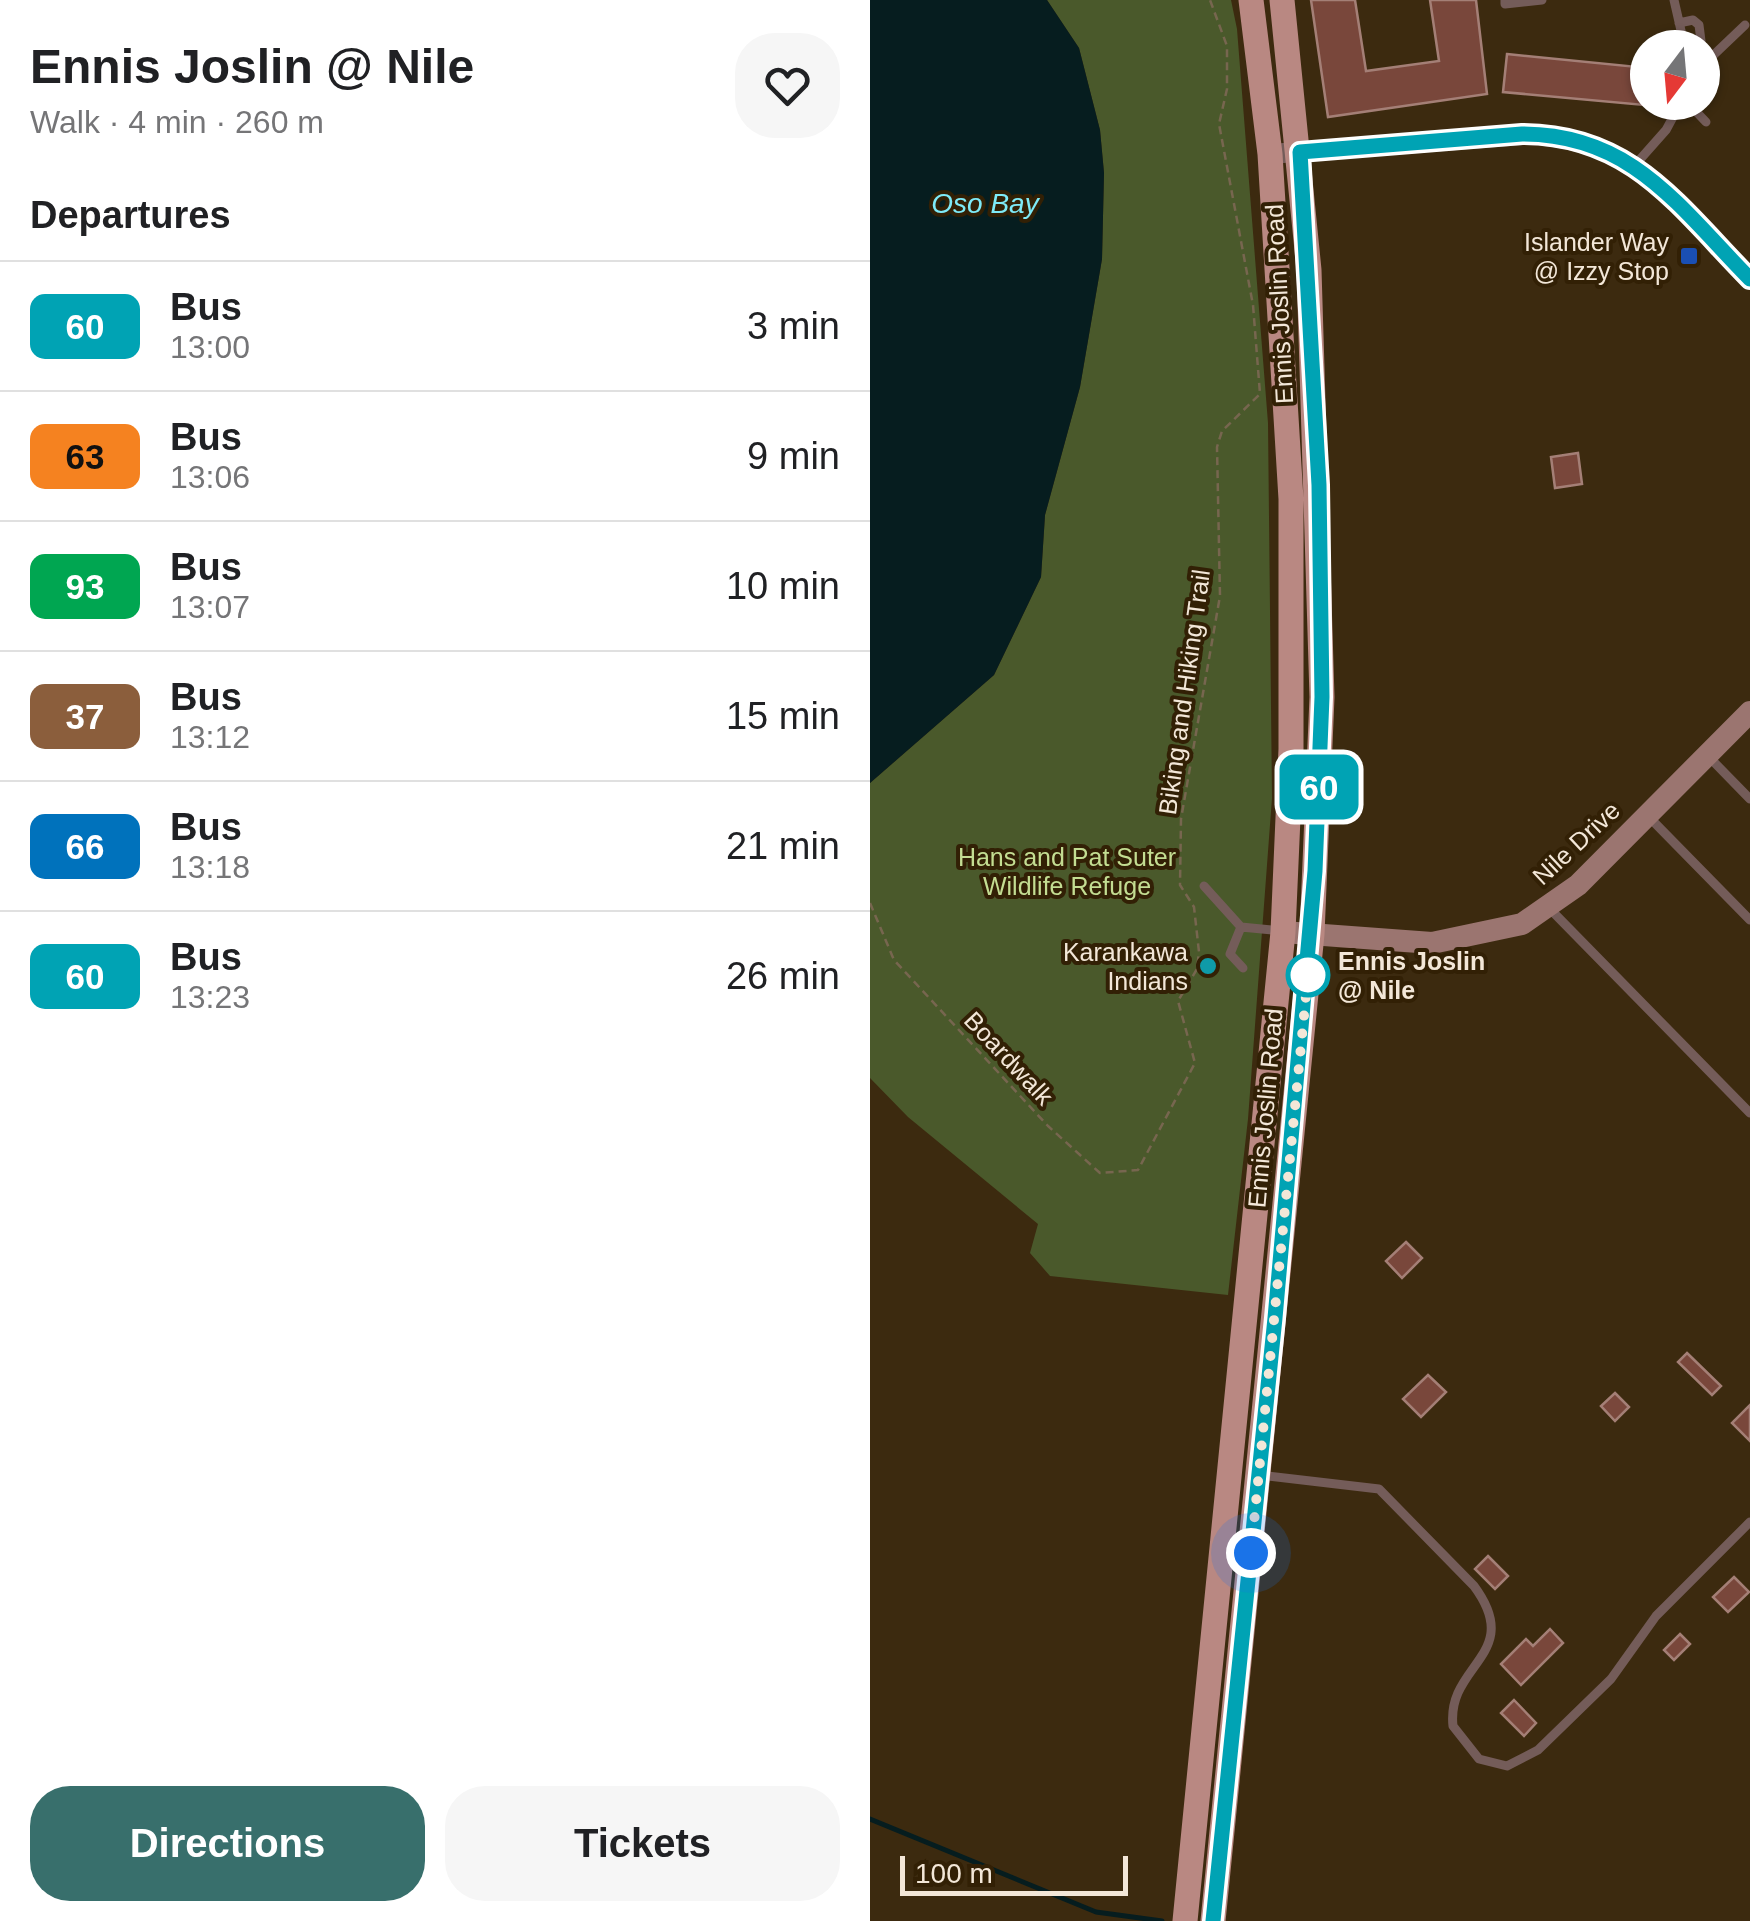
<!DOCTYPE html>
<meta charset="utf-8">
<style>
:root{--surface:#fff;--page:#f6f6f6;--text:#202124;--muted:#757577;--line:#e0e0e0;--accent:#386f6c}
body{margin:0;font-family:Arial,sans-serif;background:var(--page);color:var(--text);height:100vh;display:flex;flex-direction:column;font-size:38px;white-space:nowrap}
*{box-sizing:border-box;margin:0}
p{font-size:32px;color:var(--muted)}
.icon{flex:none;width:55px;height:55px;fill:none;stroke:currentColor;stroke-width:2;stroke-linecap:round;stroke-linejoin:round}
.map{position:relative;flex:1;overflow:hidden}
.drawer{display:flex;flex-direction:column;background:var(--surface);width:870px}
.drawer>*{flex:none}
.badge{padding:0 20px;border-radius:15px;font-size:35px;line-height:65px}
.needle{width:65px;rotate:196deg}
.tools{position:absolute;left:760px;top:30px;display:grid;gap:20px}
.tools a{display:grid;place-items:center;width:90px;height:90px;border-radius:50%;background:var(--surface);box-shadow:0 2px 8px #0004;font-size:50px}
.scale{position:absolute;left:30px;bottom:25px;width:228px;box-sizing:border-box;padding-left:10px;border:5px solid #f3e7d8;border-top:0;font-size:28px;line-height:35px;white-space:nowrap;color:#f3e7d8;-webkit-text-stroke:8px #322005;paint-order:stroke}
.you{position:absolute;width:50px;height:50px;margin:-25px;border:8px solid #fff;border-radius:50%;background:#1a73e8;box-shadow:0 0 0 15px #1a73e833}
.map>.badge{position:absolute;translate:-50% -50%;box-shadow:0 0 0 5px #fff}
h2{padding:0 30px;font-size:38px;line-height:90px}
.round{display:grid;place-items:center;flex:none;width:105px;height:105px;border-radius:40px;background:var(--page)}
.head{display:flex;align-items:center;justify-content:space-between;height:170px;padding:0 30px}
h1{font-size:48px;font-weight:600;line-height:75px}
.action{display:flex;gap:20px;margin-top:auto;padding:20px 30px}
.action a{flex:1;height:115px;border-radius:40px;background:var(--accent);color:#fff;font-size:40px;font-weight:600;line-height:115px;text-align:center}
.action a+a{background:var(--page);color:var(--text)}
ul{padding:0;list-style:none}
li{display:flex;align-items:center;gap:30px;height:130px;padding:0 30px;border-top:2px solid var(--line)}
li div{flex:1}
li b{display:block;font-size:38px}
li em{font-style:normal}
li .badge{min-width:110px;font-weight:700;text-align:center}
main{display:flex;flex:1;min-height:0}
.map>svg:first-child{display:block}
.green{fill:#4a592b}
.water{fill:#061d1f}
.lines{fill:none;stroke-linecap:round;stroke-linejoin:round}
.stream{stroke:#061d1f;stroke-width:5}
.building{fill:#79473b;stroke:#a47f76;stroke-width:2.5}
.path{stroke:#77664f;stroke-width:2.5;stroke-dasharray:8 5;stroke-linecap:butt}
.service{stroke:#745c59;stroke-width:9}
.tertiary{stroke:#745c59;stroke-width:20}
.secondary{stroke:#9b7570;stroke-width:22}
.primary{stroke:#b98882;stroke-width:25}
.line-casing{stroke:#fff;stroke-width:22}
.line{stroke:#00a3b4;stroke-width:15}
.walk{stroke:#f3e7d8;stroke-width:10;stroke-dasharray:0 18}
.transit-dot{fill:#1a4fb4;stroke:#322005;stroke-width:4}
.culture-dot{fill:#0f9aa8;stroke:#322005;stroke-width:4}
.stop-dot{fill:#fff;stroke:#00a3b4;stroke-width:5}
.labels{text-anchor:middle;stroke-width:8;stroke-linejoin:round;paint-order:stroke}
.poi-label{font-size:25px;fill:#f3e7d8;stroke:#322005;text-anchor:end}
.street-label{font-size:25px;fill:#f3e7d8;stroke:#322005}
.park-label{font-size:25px;fill:#c3dd92;stroke:#322005}
.stop-label{font-size:25px;font-weight:bold;fill:#f3e7d8;stroke:#322005;text-anchor:start}
.water-label{font-size:28px;font-style:italic;fill:#7eebf8;stroke:#322005}
</style>
<main>
<section class="drawer">
<div class="head"><div><h1>Ennis Joslin @ Nile</h1><p>Walk · 4 min · 260 m</p></div><a class="round"><svg class="icon" aria-label="heart" viewBox="0 0 24 24"><path d="M12 20l-8-8c-3-5 5-10 8-4 3-6 11-1 8 4z"/></svg></a></div>
<h2>Departures</h2>
<ul>
<li><span class="badge" style="background:#00a3b4;color:#fff">60</span><div><b>Bus</b><p>13:00</p></div><em>3 min</em></li>
<li><span class="badge" style="background:#f58220;color:#111">63</span><div><b>Bus</b><p>13:06</p></div><em>9 min</em></li>
<li><span class="badge" style="background:#00a651;color:#fff">93</span><div><b>Bus</b><p>13:07</p></div><em>10 min</em></li>
<li><span class="badge" style="background:#8b5e3c;color:#fff">37</span><div><b>Bus</b><p>13:12</p></div><em>15 min</em></li>
<li><span class="badge" style="background:#0072bc;color:#fff">66</span><div><b>Bus</b><p>13:18</p></div><em>21 min</em></li>
<li><span class="badge" style="background:#00a3b4;color:#fff">60</span><div><b>Bus</b><p>13:23</p></div><em>26 min</em></li>
</ul>
<div class="action"><a>Directions</a><a>Tickets</a></div>
</section>
<div class="map">
<svg width="880" height="1921" viewBox="0 0 880 1921">
<rect width="100%" height="100%" fill="#3c2a0f"/>
<!-- green -->
<path class="green" d="M177 0H361L367 29 398 423 402 798 378 1119 358 1295 180 1276 160 1253 168 1224 38 1117 0 1078V783L124 675 171 577 175 515 210 387 232 259 234 173 230 130 209 48Z"/>
<!-- water -->
<path class="water" d="M0 0H177L209 48 230 130 234 173 232 259 210 387 175 515 171 577 124 675 0 783Z"/>
<g class="lines">
<!-- stream -->
<path class="stream" d="M0 1819 226 1912 292 1921"/>
</g>
<!-- building -->
<path class="building" d="M441 0H485L496 71 569 61 560 0H606L617 94 458 117Z
M637 54 778 68 774 105 633 92Z
M708 453 712 484 685 488 681 457Z
M536 1242 552 1258 532 1278 516 1261Z
M817 1353 851 1386 842 1395 808 1362Z
M558 1375 576 1392 551 1417 533 1399Z
M745 1393 759 1407 745 1421 731 1406Z
M880 1405V1441L862 1423Z
M618 1556 638 1576 625 1589 605 1569Z
M864 1577 879 1592 858 1612 843 1597Z
M680 1629 693 1643 651 1685 631 1664 656 1639 663 1646Z
M810 1634 820 1644 804 1660 794 1650Z
M644 1700 666 1723 654 1736 631 1713Z"/>
<g class="lines">
<!-- path -->
<path class="path" d="M0 903 24 960 178 1126 230 1173 268 1170 325 1063 308 1001 327 969 329 952 324 907 310 885 311 819 350 596 347 447 352 431 390 394 383 305 349 124 357 89V46L340 0"/>
<!-- service -->
<path class="service" d="M635 0V4L672 0
M804 0 815 48
M809 23 823 20 829 25 831 41 817 48
M832 66 875 25
M817 102 836 122
M765 165 796 130 811 102
M839 757 880 799
M777 815 880 920
M334 886 371 927
M680 909 880 1113
M373 968 360 954 371 927 411 931
M389 1475 509 1489 604 1586C655 1655 576 1664 583 1726L609 1759 637 1766 668 1750 741 1679 786 1616 880 1522"/>
<!-- tertiary -->
<path class="tertiary" d="M400 154 653 135C762 134 810 208 880 279"/>
<!-- secondary -->
<path class="secondary" d="M413 932 562 943 652 924 708 885 880 712"/>
<!-- primary -->
<path class="primary" d="M315 1921 413 932 421 749V499L400 154 381 0
M343 1921 442 934 452 697 439 270 412 0"/>
</g>
<g class="lines">
<defs>
<path id="line" d="M343 1921 405 1318 445 871 452 697 449 485 430 152 652 134C762 134 809 207 880 279"/>
</defs>
<!-- line casing -->
<use href="#line" class="line-casing"/>
<!-- line -->
<use href="#line" class="line"/>
<!-- walk -->
<path class="walk" d="M381 1553 438 975"/>
</g>
<!-- markers -->
<rect class="transit-dot" x="809" y="246" width="20" height="20" rx="5"/>
<circle class="culture-dot" cx="338" cy="966" r="10"/>
<circle class="stop-dot" cx="438" cy="975" r="20"/>
<g class="labels">
<!-- poi labels -->
<g class="poi-label">
<text x="799" y="251">Islander Way<tspan x="799" dy="29">@ Izzy Stop</tspan></text>
<text x="318" y="961">Karankawa<tspan x="318" dy="29">Indians</tspan></text>
</g>
<!-- street labels -->
<g class="street-label">
<text transform="translate(409 304) rotate(-93)" y="9">Ennis Joslin Road</text>
<text transform="translate(314 692) rotate(-82)" y="9">Biking and Hiking Trail</text>
<text transform="translate(706 843) rotate(-43)" y="9">Nile Drive</text>
<text transform="translate(139 1058) rotate(47)" y="9">Boardwalk</text>
<text transform="translate(395 1108) rotate(-85)" y="9">Ennis Joslin Road</text>
</g>
<!-- park labels -->
<g class="park-label">
<text x="197" y="866">Hans and Pat Suter<tspan x="197" dy="29">Wildlife Refuge</tspan></text>
</g>
<!-- stop labels -->
<g class="stop-label">
<text x="468" y="970">Ennis Joslin<tspan x="468" dy="29">@ Nile</tspan></text>
</g>
<!-- water labels -->
<g class="water-label">
<text x="115" y="213">Oso Bay</text>
</g>
</g>
</svg>
<div class="tools">
<a><svg class="needle" viewBox="-14 -14 28 28"><path d="M0-13l5 13h-10z" fill="#e53935"/><path d="M0 13l5-13h-10z" fill="#757577"/></svg></a>
</div>
<div class="scale">100 m</div>
<div class="you" style="left:381px;top:1553px"></div>
<b class="badge" style="left:449px;top:787px;background:#00a3b4;color:#fff">60</b>
</div>
</main>
